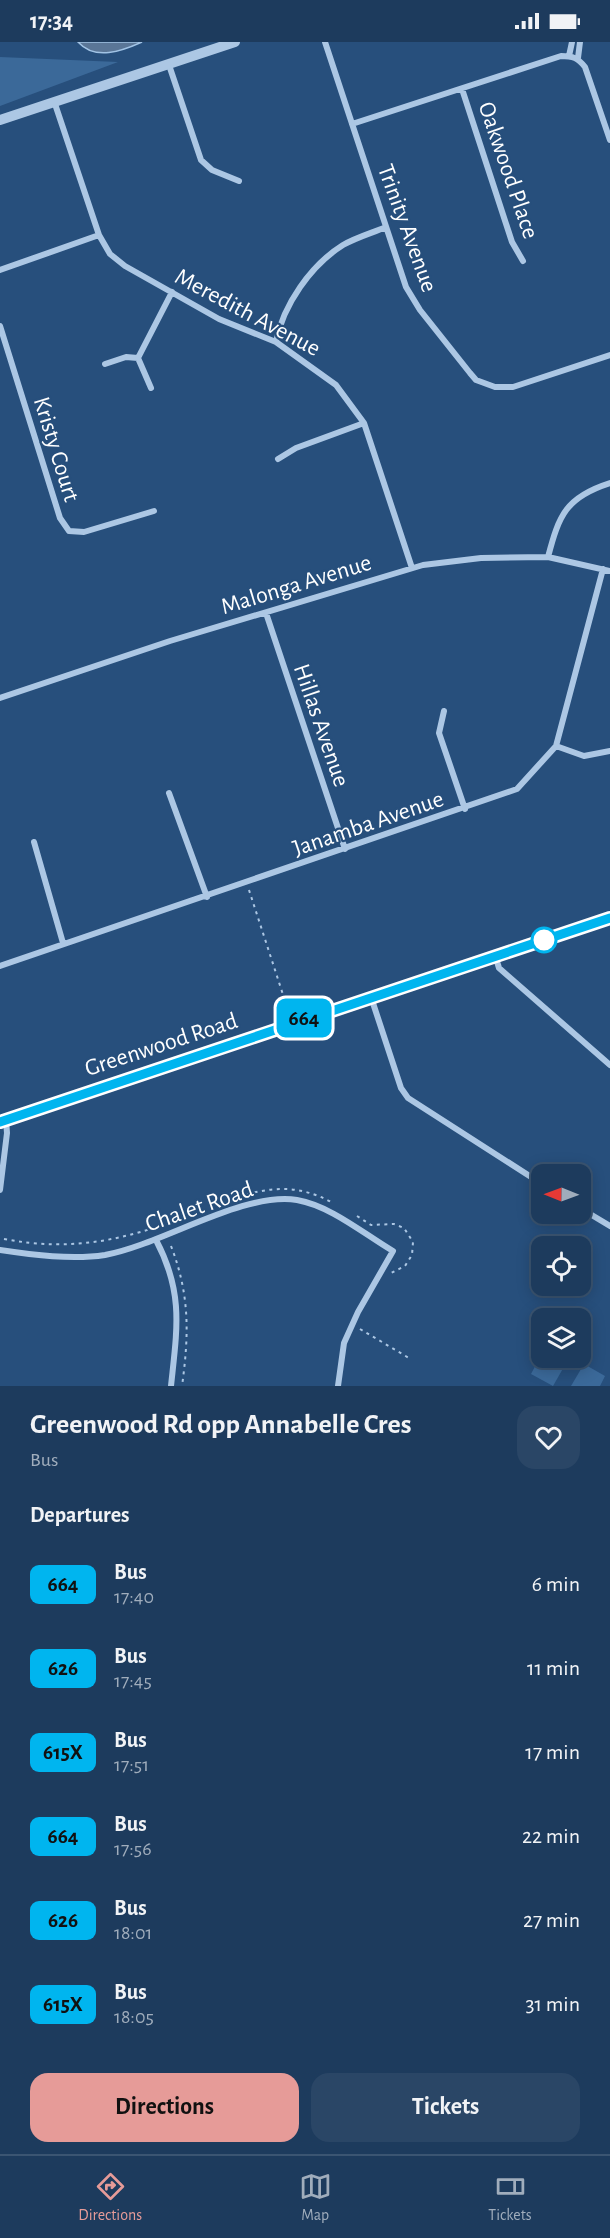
<!DOCTYPE html>
<style>
:root{--surface:#1d3b5d;--page:#2a4666;--text:#f1f3f6;--muted:#a0adbc;--line:#3b5572;--accent:#e69b98}
body{margin:0;font-family:"Alegreya Sans",sans-serif;background:var(--page);color:var(--text);height:100vh;display:flex;flex-direction:column;font-size:22px;white-space:nowrap}
*{box-sizing:border-box;margin:0}
p{font-size:20px;color:var(--muted)}
.icon{flex:none;width:33px;height:33px;fill:none;stroke:currentColor;stroke-width:2;stroke-linecap:round;stroke-linejoin:round}
.map{position:relative;height:1344px;overflow:hidden}
.side{display:flex;flex-direction:column;background:var(--surface);flex:1}
.side>*{flex:none}
.badge{padding:0 12px;border-radius:9px;font-size:21px;line-height:39px}
.needle{width:39px;rotate:271deg}
.fabs{position:absolute;left:531px;top:1122px;display:grid;gap:12px}
.fabs a{display:grid;place-items:center;width:60px;height:60px;border-radius:12px;background:var(--surface);box-shadow:0 3px 15px #0003,0 0 0 2px var(--line);font-size:30px}
.map>.badge{position:absolute;translate:-50% -50%;box-shadow:0 0 0 3px #fff}
h2{padding:0 30px;font-size:22px;line-height:54px}
.round{display:grid;place-items:center;flex:none;width:63px;height:63px;border-radius:18px;background:var(--page)}
.summary{display:flex;align-items:center;justify-content:space-between;height:102px;padding:0 30px}
h1{font-size:28px;font-weight:600;line-height:45px}
.primary-button{display:flex;gap:12px;margin-top:auto;padding:12px 30px}
.primary-button a{flex:1;height:69px;border-radius:18px;background:var(--accent);color:#111;font-size:24px;font-weight:600;line-height:69px;text-align:center}
.primary-button a+a{background:var(--page);color:var(--text)}
ul{padding:0;list-style:none}
li{display:flex;align-items:center;gap:18px;height:84px;padding:0 30px}
li div{flex:1}
li b{display:block;font-size:22px}
li em{font-style:normal}
li .badge{min-width:66px;font-weight:700;text-align:center}
.status{display:flex;justify-content:space-between;align-items:center;height:42px;padding:0 30px;background:var(--surface);direction:ltr}
.status svg{height:16px;fill:currentColor}
.tabs{display:flex;justify-content:space-around;align-items:center;height:84px;border-top:2px solid var(--line);background:var(--surface);font-size:16px;color:var(--muted)}
.tabs a{display:grid;justify-items:center;gap:3px}
.tabs .active{color:var(--accent)}
.map>svg:first-child{display:block}
.green{fill:#3b6999}
.water{fill:#5a7697;stroke:#a1c3e5;stroke-width:1.5}
.lines{fill:none;stroke-linecap:round;stroke-linejoin:round}
.path{stroke:#acc7e4;stroke-width:2;stroke-dasharray:3 4.5;stroke-linecap:butt}
.minor{stroke:#acc7e4;stroke-width:6}
.tertiary{stroke:#acc7e4;stroke-width:10}
.line-casing{stroke:#fff;stroke-width:14}
.line{stroke:#00b5ef;stroke-width:9}
.stop-dot{fill:#fff;stroke:#00b5ef;stroke-width:3}
.labels{text-anchor:middle;stroke-width:4.5;stroke-linejoin:round;paint-order:stroke}
.street-label{font-size:24px;fill:#fff;stroke:#274f7c}
</style>
<div class="status"><b>17:34</b><svg viewBox="0 0 49 12"><path d="M0 12V9h3v3zM5 12V6h3v6zM10 12V3h3v9zM15 12V0h3v12zM26 1h20v11H26zM47 4h2v5h-2z"/></svg></div>
<div class="map">
<svg width="610" height="1344" viewBox="0 0 610 1344">
<rect width="100%" height="100%" fill="#274f7c"/>
<!-- green -->
<path class="green" d="M0 15 118 20 0 64Z
M541 1313 542 1316H569L553 1344 531 1332Z
M584 1322 605 1334 600 1344H571Z"/>
<!-- water -->
<path class="water" d="M78 0H142C122 9 95 19 78 0Z"/>
<g class="lines">
<!-- path -->
<path class="path" d="M249 848 288 968
M233 1157C269 1144 299 1142 333 1161
M357 1174 371 1183 394 1182 404 1186 413 1200 412 1213 405 1224 391 1231
M4 1197C73 1210 124 1198 188 1174
M171 1204C190 1253 189 1293 182 1344
M360 1287 409 1316"/>
<!-- minor -->
<path class="minor" d="M325 0 406 245 420 268 470 331 476 338 495 345H513L610 313
M569 14 572 0
M578 16 580 0
M169 23 201 118 212 128 239 139
M462 47 512 200 523 219
M54 59 99 193 110 212 125 224 219 277 276 300 336 343 364 381 412 526
M352 82 561 14C573 14 578 16 585 25L610 98
M0 228 99 193
M0 284 60 476 69 489 84 490 154 469
M276 300C283 263 311 223 343 203 357 195 372 191 386 185
M105 322 126 315 138 316
M151 346 138 316 172 250
M278 417 296 406 364 381
M548 515C559 473 566 455 610 441
M266 571 345 807
M0 656 170 599 423 523 481 516 548 515 610 529
M444 669 439 691 465 767
M556 704 584 714 610 709
M169 751 207 855
M34 800 63 901
M495 913 499 926 610 1023
M0 924 517 747 556 704 603 527
M371 955 401 1046 408 1056 542 1142
M0 1148 7 1091 6 1078
M580 1166 610 1184
M156 1198C184 1251 177 1287 171 1344
M0 1208C33 1213 72 1218 105 1213 161 1203 244 1149 297 1158 331 1164 364 1192 393 1209L358 1270 344 1301 338 1344"/>
<!-- tertiary -->
<path class="tertiary" d="M0 78 235 0
M0 1080 610 876"/>
</g>
<g class="lines">
<defs>
<path id="line" d="M0 1080 610 876"/>
</defs>
<!-- line casing -->
<use href="#line" class="line-casing"/>
<!-- line -->
<use href="#line" class="line"/>
</g>
<!-- markers -->
<circle class="stop-dot" cx="544" cy="898" r="12"/>
<g class="labels">
<!-- street labels -->
<g class="street-label">
<text transform="translate(509 128) rotate(71)" y="8">Oakwood Place</text>
<text transform="translate(408 186) rotate(70)" y="8">Trinity Avenue</text>
<text transform="translate(248 270) rotate(28)" y="8">Meredith Avenue</text>
<text transform="translate(57 407) rotate(73)" y="8">Kristy Court</text>
<text transform="translate(296 542) rotate(-17)" y="8">Malonga Avenue</text>
<text transform="translate(322 683) rotate(71)" y="8">Hillas Avenue</text>
<text transform="translate(368 781) rotate(-19)" y="8">Janamba Avenue</text>
<text transform="translate(161 1002) rotate(-18)" y="8">Greenwood Road</text>
<text transform="translate(199 1164) rotate(-19)" y="8">Chalet Road</text>
</g>
</g>
</svg>
<div class="fabs">
<a><svg class="needle" viewBox="-14 -14 28 28"><path d="M0-13l5 13h-10z" fill="#e53935"/><path d="M0 13l5-13h-10z" fill="#a0adbc"/></svg></a>
<a><svg class="icon" aria-label="locate" viewBox="0 0 24 24"><circle cx="12" cy="12" r="6"/><path d="M12 2v4M12 18v4M2 12h4M18 12h4"/></svg></a>
<a><svg class="icon" aria-label="layers" viewBox="0 0 24 24"><path d="M12 4l9 5-9 5-9-5zM3 14l9 5 9-5"/></svg></a>
</div>
<b class="badge" style="left:304px;top:976px;background:#00b5ef;color:#111">664</b>
</div>
<section class="side">
<div class="summary"><div><h1>Greenwood Rd opp Annabelle Cres</h1><p>Bus</p></div><a class="round"><svg class="icon" aria-label="heart" viewBox="0 0 24 24"><path d="M12 20l-8-8c-3-5 5-10 8-4 3-6 11-1 8 4z"/></svg></a></div>
<h2>Departures</h2>
<ul>
<li><span class="badge" style="background:#00b5ef;color:#111">664</span><div><b>Bus</b><p>17:40</p></div><em>6 min</em></li>
<li><span class="badge" style="background:#00b5ef;color:#111">626</span><div><b>Bus</b><p>17:45</p></div><em>11 min</em></li>
<li><span class="badge" style="background:#00b5ef;color:#111">615X</span><div><b>Bus</b><p>17:51</p></div><em>17 min</em></li>
<li><span class="badge" style="background:#00b5ef;color:#111">664</span><div><b>Bus</b><p>17:56</p></div><em>22 min</em></li>
<li><span class="badge" style="background:#00b5ef;color:#111">626</span><div><b>Bus</b><p>18:01</p></div><em>27 min</em></li>
<li><span class="badge" style="background:#00b5ef;color:#111">615X</span><div><b>Bus</b><p>18:05</p></div><em>31 min</em></li>
</ul>
<div class="primary-button"><a>Directions</a><a>Tickets</a></div>
</section>
<nav class="tabs">
<a class="active"><svg class="icon" aria-label="directions" viewBox="0 0 24 24"><path d="M12 3l9 9-9 9-9-9zM9 14v-3h6M13 9l2 2-2 2"/></svg>Directions</a>
<a><svg class="icon" aria-label="map" viewBox="0 0 24 24"><path d="M3 6l6-2 6 2 6-2v14l-6 2-6-2-6 2zM9 4v14M15 6v14"/></svg>Map</a>
<a><svg class="icon" aria-label="tickets" viewBox="0 0 24 24"><path d="M3 7h18v10H3zM15 7v10"/></svg>Tickets</a>
</nav>
